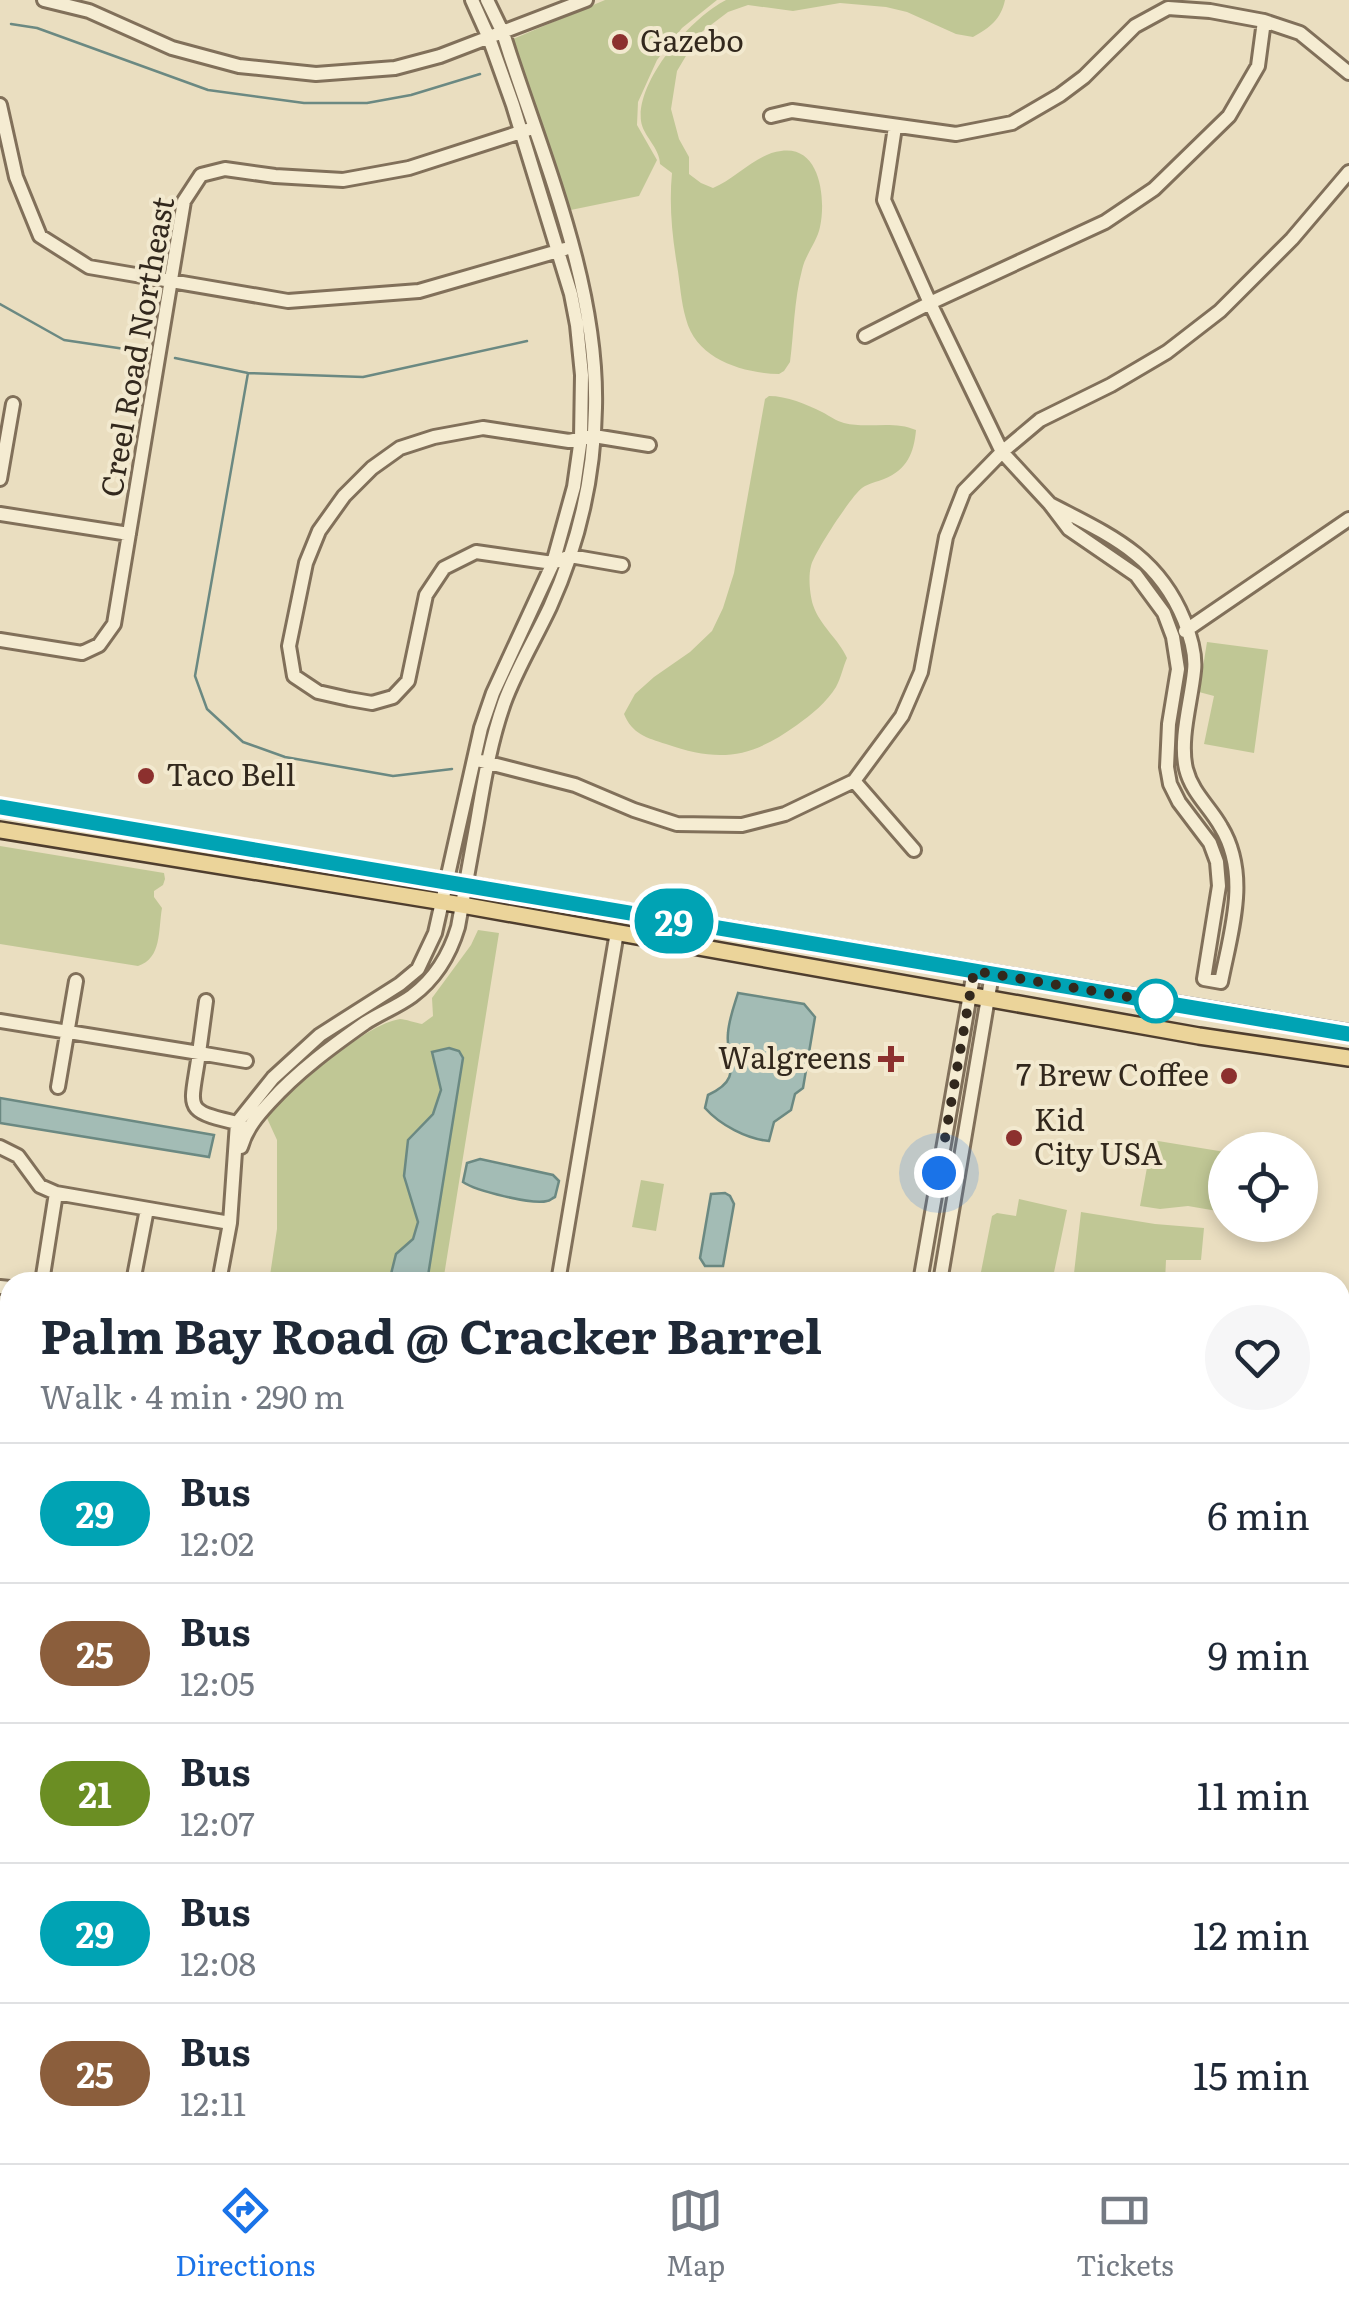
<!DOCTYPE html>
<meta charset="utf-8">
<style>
:root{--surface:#fff;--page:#f6f6f7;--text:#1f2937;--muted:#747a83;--line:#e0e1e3;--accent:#1a73e8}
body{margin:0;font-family:Literata,serif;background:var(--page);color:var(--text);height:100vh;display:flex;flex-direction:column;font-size:38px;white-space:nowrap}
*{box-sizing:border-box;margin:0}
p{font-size:32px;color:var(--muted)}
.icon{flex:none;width:55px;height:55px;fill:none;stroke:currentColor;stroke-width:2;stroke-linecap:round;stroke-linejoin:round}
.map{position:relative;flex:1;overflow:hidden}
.panel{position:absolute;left:0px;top:1272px;width:1350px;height:892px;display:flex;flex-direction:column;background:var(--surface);border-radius:30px 30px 0 0;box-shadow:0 5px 15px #0003}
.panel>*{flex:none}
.badge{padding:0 20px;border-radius:32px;font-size:35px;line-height:65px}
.fabs{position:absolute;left:1208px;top:1132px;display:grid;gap:20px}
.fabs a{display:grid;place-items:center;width:110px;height:110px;border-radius:50%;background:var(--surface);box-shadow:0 5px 15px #0003;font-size:50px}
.you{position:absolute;width:50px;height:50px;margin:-25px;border:8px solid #fff;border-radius:50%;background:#1a73e8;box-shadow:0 0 0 15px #1a73e833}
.map>.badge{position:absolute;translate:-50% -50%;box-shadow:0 0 0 5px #fff}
.round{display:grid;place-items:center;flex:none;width:105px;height:105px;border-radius:52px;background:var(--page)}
.summary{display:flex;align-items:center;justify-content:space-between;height:170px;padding:0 40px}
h1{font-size:48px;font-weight:700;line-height:75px}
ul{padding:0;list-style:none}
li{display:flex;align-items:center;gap:30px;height:140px;padding:0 40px;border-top:2px solid var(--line)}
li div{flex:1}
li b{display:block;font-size:38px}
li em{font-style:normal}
li .badge{min-width:110px;font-weight:700;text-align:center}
.dock{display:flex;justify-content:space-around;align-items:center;height:140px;border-top:2px solid var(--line);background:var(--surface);font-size:28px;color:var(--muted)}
.dock a{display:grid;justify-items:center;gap:5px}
.dock .current{color:var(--accent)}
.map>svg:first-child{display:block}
.green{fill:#c0c795}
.water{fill:#a3bcb5;stroke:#6b8982;stroke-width:2.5}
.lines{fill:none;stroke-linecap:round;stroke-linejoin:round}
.stream{stroke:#6b8982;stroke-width:2.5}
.minor-casing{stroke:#81705a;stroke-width:18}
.major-casing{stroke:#4f3e2e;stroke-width:20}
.minor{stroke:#f5ecd2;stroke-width:12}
.major{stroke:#ebd49a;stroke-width:15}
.line-casing{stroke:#fff;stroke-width:22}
.line{stroke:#00a3b4;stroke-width:15}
.walk{stroke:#32281d;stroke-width:10;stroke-dasharray:0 18}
.poi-dot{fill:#8c302e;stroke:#f2e9cf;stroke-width:4}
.stop-dot{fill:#fff;stroke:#00a3b4;stroke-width:5}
.labels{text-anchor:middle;stroke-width:8;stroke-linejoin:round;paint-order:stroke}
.poi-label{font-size:30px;fill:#32281d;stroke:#f2e9cf;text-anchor:start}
.street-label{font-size:30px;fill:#32281d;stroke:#f2e9cf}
</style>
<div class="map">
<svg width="1349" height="2163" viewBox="0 0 1349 2163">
<rect width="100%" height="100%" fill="#eadec0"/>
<!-- green -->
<path class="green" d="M605 0H717L682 28 657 60 638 102 637 125 657 160 639 196 561 212 548 158 513 39Z
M726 0H1005C1001 19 990 28 973 37L956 34 907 12 886 7 840 3 793 11 748 5 728 12 699 34 677 71 671 109 679 139 689 157V174L701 183 713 188C735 179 758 153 781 151 821 145 826 200 820 227 817 242 805 255 802 270 794 300 794 332 790 362L784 371 779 374C742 373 696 359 686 319 681 302 680 283 677 265 672 235 669 204 672 173L660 164C660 148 643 136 641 121 636 80 692 17 726 0Z
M769 396C787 396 806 404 822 412 830 416 836 421 844 423 868 429 893 420 916 430 914 453 907 470 884 479 877 482 869 483 862 488 852 495 814 553 811 566 808 577 810 595 813 605 820 626 838 638 847 658 843 667 841 678 836 687 827 702 811 715 797 725 751 758 720 763 666 744 647 738 632 734 624 714L635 694 654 677 690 652 712 631 723 608 734 573 765 399Z
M1207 642 1268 650 1254 753 1204 744 1214 696 1199 692Z
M0 846 164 873 165 879 163 885 154 891V897L162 908C158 931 162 958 138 966L0 944Z
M478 930 499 933 443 1282H427L463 1059 459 1051 432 1052 441 1090 433 1114 408 1140 404 1176 418 1222 413 1239 396 1254 389 1282H269L277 1229V1140L266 1116C293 1090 364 1024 400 1019 405 1019 416 1023 422 1024L433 1016 432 998 471 945Z
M1152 1140 1225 1152V1198L1223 1212 1188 1206 1160 1209 1140 1206Z
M641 1180 664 1184 656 1231 632 1227Z
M1019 1199 1067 1210 1052 1282H979L992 1216 997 1213 1016 1216Z
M1081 1212 1155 1224 1204 1228 1201 1260H1166L1165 1282H1073Z
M1349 1889V2136L1340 2134V2092L1345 2060 1340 2059V1941Z"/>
<!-- water -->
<path class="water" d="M738 993 804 1004 815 1017 803 1088 795 1094 791 1110 774 1122 769 1141C747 1139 720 1125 705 1108L708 1095C745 1078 725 1062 728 1033 729 1019 734 1006 738 993Z
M449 1048 459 1051 463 1058 427 1282H389L396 1254 413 1239 418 1222 404 1176 408 1140 433 1114 441 1090 432 1052Z
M0 1098 214 1135 209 1157 0 1123Z
M480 1159 553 1175 559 1181 555 1197C552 1198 550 1201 547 1201 533 1205 476 1191 463 1182L467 1163Z
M725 1193 730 1196 734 1204 723 1266H705L700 1258 711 1194Z
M10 1689V1897L0 1895V1746Z"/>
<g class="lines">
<!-- stream -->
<path class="stream" d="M11 24 37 28 208 90 304 103H367L411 95 480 74
M0 304 64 340 145 352
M175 358 248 373 363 377 527 341
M248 373 195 676 207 709 243 742 285 757 393 776 452 769"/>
<defs>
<path id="minor" d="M44 0 89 11 172 48 239 66 316 74 395 68 440 56 586 0
M0 105 16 177 40 236 89 267 288 301 419 291 565 249
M771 116 792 111 956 134 1012 123 1060 95 1084 77 1135 26 1168 8 1210 11 1264 21 1300 33 1349 73
M895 127 884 200 930 303 1002 452 1050 504 1069 529 1136 575 1164 613 1173 637 1178 669 1169 724 1167 767 1170 784 1179 802 1210 843 1217 862 1219 886 1204 979 1221 982C1231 931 1250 875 1221 827 1210 807 1192 793 1186 769 1179 739 1191 702 1194 671 1196 655 1190 635 1184 620 1157 554 1109 535 1050 504
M865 336 930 303 1105 222 1154 189 1229 116 1258 66 1264 21
M0 479 13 404
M0 514 129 534
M622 565 570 556 553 563 476 552 444 568 426 595 408 681 393 697 372 703 349 699 318 692 294 676 289 646 306 563 319 531 344 496 372 468 400 448 434 437 483 428 569 441 594 436 649 445
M1185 631 1349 519
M0 640 82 653 99 645 114 624 184 201 201 175 225 169 275 176 343 180 409 168 527 130
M481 761 575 785 634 810 677 824 742 825 785 814 854 781 902 716 921 672 946 537 964 491 1002 452 1040 420 1111 385 1167 352 1220 311 1292 239 1349 172
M854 781 914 850
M206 1001 199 1053 246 1061
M0 1021 199 1053C191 1111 181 1110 241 1124
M58 1087 76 981
M0 1147 18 1156 40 1186 56 1193 230 1223
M241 1147C246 1129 257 1116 270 1102 297 1072 331 1047 365 1023 380 1013 397 1007 412 996 436 978 450 954 458 927 464 892 471 857 477 822 484 781 490 743 504 703 516 670 535 639 550 607 578 545 594 477 595 408 598 289 547 167 510 55L503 33 487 0
M42 1282 56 1193
M133 1282 147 1209
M219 1282 230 1223 237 1123 273 1078 320 1035 400 984 418 969 435 933 481 728 493 693 553 563 574 487 581 438 582 375 577 325 571 294 513 105 489 38 472 0
M558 1282 617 932
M920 1282 974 971
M940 1282 992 974
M0 1287 10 1288
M1340 1528 1349 1529
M1340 1652 1349 1601
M0 2043 10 2045
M1340 2146 1349 2148
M0 2155 49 2163
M563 2155 621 2163
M148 2163 149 2155
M427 2163 428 2155
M770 2163 771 2155
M790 2163 791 2155
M924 2163 925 2155"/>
<path id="major" d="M0 807 1349 1033
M0 830 462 905 1199 1036 1349 1058"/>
</defs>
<!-- minor casing -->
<use href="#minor" class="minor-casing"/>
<!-- major casing -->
<use href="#major" class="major-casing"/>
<!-- minor -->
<use href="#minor" class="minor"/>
<!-- major -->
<use href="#major" class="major"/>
</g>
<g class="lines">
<defs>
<path id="line" d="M0 807 1349 1034"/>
</defs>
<!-- line casing -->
<use href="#line" class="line-casing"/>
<!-- line -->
<use href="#line" class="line"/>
<!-- walk -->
<path class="walk" d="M939 1173 974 971 1158 1002 1156 1001"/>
</g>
<!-- markers -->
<g class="poi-dot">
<circle cx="620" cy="42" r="10"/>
<circle cx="146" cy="776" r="10"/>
<path d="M886 1044h10v10h10v10h-10v10h-10v-10h-10v-10h10z"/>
<circle cx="1229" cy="1076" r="10"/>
<circle cx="1014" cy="1138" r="10"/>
</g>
<circle class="stop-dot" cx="1156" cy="1001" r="20"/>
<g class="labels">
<!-- poi labels -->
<g class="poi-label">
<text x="640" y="52">Gazebo</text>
<text x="166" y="786">Taco Bell</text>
<text x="871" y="1069" text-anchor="end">Walgreens</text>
<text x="1209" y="1086" text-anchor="end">7 Brew Coffee</text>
<text x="1034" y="1131">Kid<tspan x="1034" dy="34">City USA</tspan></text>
</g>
<!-- street labels -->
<g class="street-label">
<text transform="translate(138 347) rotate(-80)" y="10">Creel Road Northeast</text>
</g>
</g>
</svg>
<div class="fabs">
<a><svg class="icon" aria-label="locate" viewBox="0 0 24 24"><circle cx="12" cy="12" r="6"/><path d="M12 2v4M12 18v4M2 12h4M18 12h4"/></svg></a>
</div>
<div class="you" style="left:939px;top:1173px"></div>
<b class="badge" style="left:674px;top:921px;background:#00a3b4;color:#fff">29</b>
<section class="panel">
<div class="summary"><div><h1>Palm Bay Road @ Cracker Barrel</h1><p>Walk · 4 min · 290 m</p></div><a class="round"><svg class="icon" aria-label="heart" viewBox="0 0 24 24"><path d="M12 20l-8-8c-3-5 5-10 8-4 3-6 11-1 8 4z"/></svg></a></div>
<ul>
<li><span class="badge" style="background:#00a3b4;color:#fff">29</span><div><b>Bus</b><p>12:02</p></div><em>6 min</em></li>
<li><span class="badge" style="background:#8b5e3c;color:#fff">25</span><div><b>Bus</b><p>12:05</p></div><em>9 min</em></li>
<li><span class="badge" style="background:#6b8e23;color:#fff">21</span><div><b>Bus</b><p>12:07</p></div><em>11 min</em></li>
<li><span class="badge" style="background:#00a3b4;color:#fff">29</span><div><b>Bus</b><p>12:08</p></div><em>12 min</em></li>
<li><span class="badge" style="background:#8b5e3c;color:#fff">25</span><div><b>Bus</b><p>12:11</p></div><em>15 min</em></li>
</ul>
</section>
</div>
<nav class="dock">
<a class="current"><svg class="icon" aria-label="directions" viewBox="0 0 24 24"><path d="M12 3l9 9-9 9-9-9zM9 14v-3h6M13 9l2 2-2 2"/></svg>Directions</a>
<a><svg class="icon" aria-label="map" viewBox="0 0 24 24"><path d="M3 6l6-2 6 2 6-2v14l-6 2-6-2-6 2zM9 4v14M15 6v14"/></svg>Map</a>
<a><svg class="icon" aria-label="tickets" viewBox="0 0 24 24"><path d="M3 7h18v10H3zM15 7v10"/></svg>Tickets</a>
</nav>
